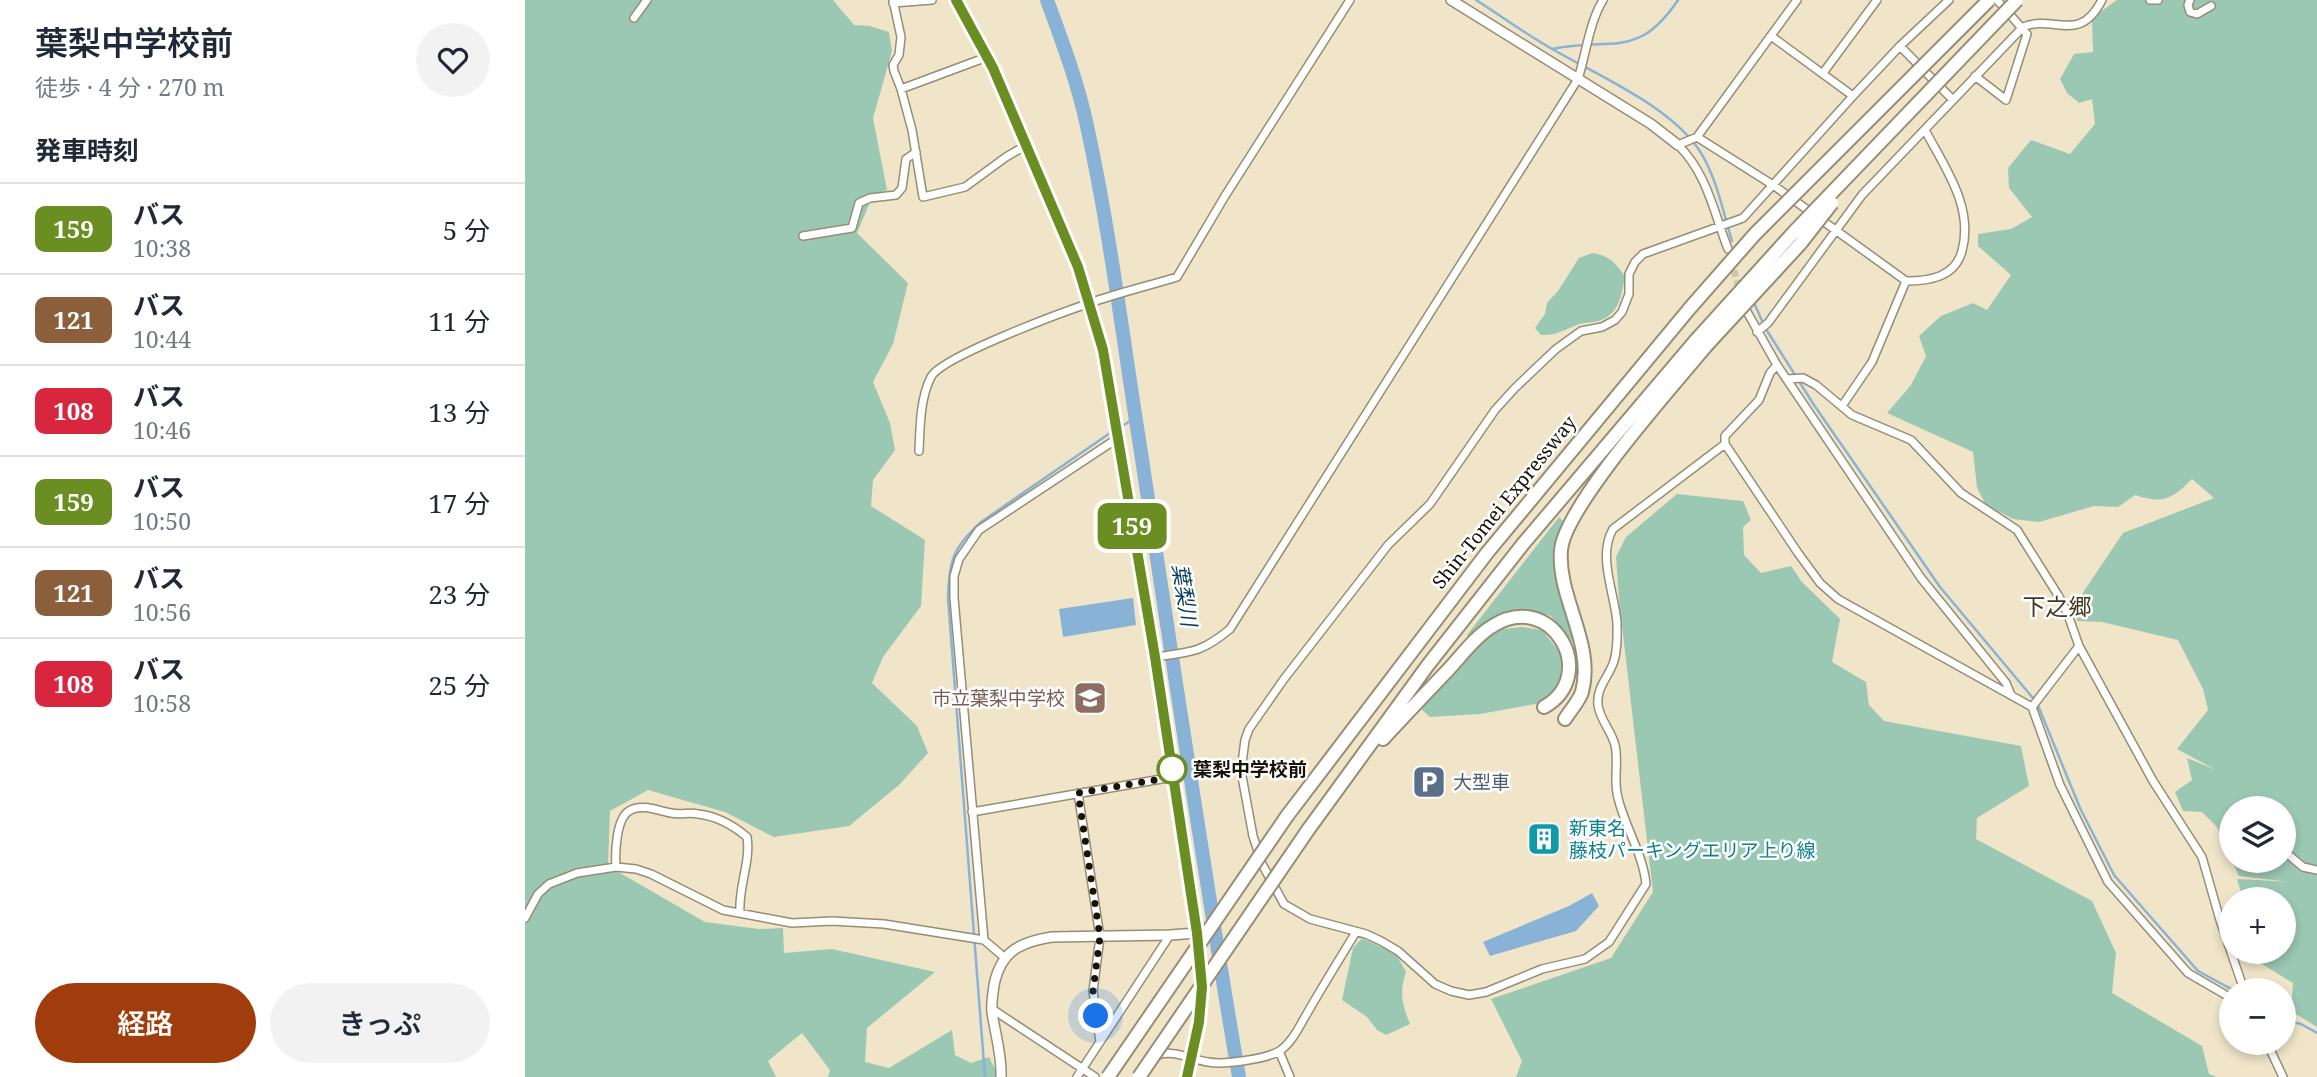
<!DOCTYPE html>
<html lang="ja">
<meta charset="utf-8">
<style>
:root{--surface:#fff;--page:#f2f2f3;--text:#1f2937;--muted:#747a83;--line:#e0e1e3;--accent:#a13d0c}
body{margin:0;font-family:"Noto Serif","Noto Sans JP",serif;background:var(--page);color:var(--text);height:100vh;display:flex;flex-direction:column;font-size:26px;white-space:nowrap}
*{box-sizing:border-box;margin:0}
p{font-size:23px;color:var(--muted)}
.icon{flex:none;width:38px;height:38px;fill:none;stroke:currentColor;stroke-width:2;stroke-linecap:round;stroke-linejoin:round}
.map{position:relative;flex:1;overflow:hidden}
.drawer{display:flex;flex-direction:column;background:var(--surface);width:525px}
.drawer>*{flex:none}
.badge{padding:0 14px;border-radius:10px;font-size:24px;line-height:46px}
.buttons{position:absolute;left:1694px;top:796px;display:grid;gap:14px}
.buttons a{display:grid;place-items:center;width:77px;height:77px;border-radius:50%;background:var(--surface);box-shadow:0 4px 10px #0003;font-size:35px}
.you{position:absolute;width:35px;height:35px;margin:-18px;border:5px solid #fff;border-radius:50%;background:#1a73e8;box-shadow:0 0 0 10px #1a73e833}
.map>.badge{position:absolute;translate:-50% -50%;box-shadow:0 0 0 4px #fff}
h2{padding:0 35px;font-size:26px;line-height:63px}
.round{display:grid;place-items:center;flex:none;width:74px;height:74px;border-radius:37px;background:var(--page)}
.headline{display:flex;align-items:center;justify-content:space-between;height:119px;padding:0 35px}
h1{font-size:33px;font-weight:600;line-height:52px}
.cta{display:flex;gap:14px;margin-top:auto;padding:14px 35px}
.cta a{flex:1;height:80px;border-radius:42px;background:var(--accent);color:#fff;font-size:28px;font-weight:600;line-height:80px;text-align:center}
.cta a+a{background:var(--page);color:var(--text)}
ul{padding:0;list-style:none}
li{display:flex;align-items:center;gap:21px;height:91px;padding:0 35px;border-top:2px solid var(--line)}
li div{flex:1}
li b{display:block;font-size:26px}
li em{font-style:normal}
li .badge{min-width:77px;font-weight:700;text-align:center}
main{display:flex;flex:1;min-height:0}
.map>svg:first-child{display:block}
.green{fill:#9bc8b3}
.water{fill:#89b3d6}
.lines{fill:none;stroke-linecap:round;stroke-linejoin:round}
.stream{stroke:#89b3d6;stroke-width:2.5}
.river{stroke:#89b3d6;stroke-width:14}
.minor-tunnel{stroke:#cfc6ac;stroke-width:7;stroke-dasharray:7 3.5;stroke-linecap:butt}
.minor-casing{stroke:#968d72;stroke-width:10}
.tertiary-casing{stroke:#968d72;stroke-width:12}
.secondary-casing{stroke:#968d72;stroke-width:13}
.motorway-casing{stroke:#968d72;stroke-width:16}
.minor{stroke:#fff;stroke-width:7}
.tertiary{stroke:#fff;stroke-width:9}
.secondary{stroke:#fff;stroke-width:10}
.motorway{stroke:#fff;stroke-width:12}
.motorway-bridge-casing{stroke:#968d72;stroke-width:16;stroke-linecap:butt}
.motorway-bridge{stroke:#fff;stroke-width:12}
.line-casing{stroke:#fff;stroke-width:16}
.line{stroke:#6b8e23;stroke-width:10}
.walk{stroke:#171309;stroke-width:7;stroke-dasharray:0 12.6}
.stop-dot{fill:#fff;stroke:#6b8e23;stroke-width:3.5}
.labels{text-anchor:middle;stroke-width:5;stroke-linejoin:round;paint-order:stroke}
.street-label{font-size:19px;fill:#171309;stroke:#fff}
.education-label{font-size:19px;fill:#785e54;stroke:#fff;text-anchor:end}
.stop-label{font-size:19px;font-weight:bold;fill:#171309;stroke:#fff;text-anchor:start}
.service-label{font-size:19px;fill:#4e5e75;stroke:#fff;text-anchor:start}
.culture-label{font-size:19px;fill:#0d838f;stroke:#fff;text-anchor:start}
.water-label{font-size:21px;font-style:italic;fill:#083c5e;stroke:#fff}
.quarter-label{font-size:23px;fill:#40371f;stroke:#fff}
</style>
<main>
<section class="drawer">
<div class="headline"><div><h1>葉梨中学校前</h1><p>徒歩 · 4 分 · 270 m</p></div><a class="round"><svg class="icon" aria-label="heart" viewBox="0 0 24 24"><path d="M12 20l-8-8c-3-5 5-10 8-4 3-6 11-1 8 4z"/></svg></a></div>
<h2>発車時刻</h2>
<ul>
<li><span class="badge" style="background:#6b8e23;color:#fff">159</span><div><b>バス</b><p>10:38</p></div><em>5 分</em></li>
<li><span class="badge" style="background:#8b5e3c;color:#fff">121</span><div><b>バス</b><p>10:44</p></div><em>11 分</em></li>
<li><span class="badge" style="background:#d7263d;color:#fff">108</span><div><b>バス</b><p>10:46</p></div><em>13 分</em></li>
<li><span class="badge" style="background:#6b8e23;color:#fff">159</span><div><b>バス</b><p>10:50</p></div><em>17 分</em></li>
<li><span class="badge" style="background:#8b5e3c;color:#fff">121</span><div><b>バス</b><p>10:56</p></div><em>23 分</em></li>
<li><span class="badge" style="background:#d7263d;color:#fff">108</span><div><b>バス</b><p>10:58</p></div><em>25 分</em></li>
</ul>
<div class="cta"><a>経路</a><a>きっぷ</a></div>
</section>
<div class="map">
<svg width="1792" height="1077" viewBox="0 0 1792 1077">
<rect width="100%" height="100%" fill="#f0e5c9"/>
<!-- green -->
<path class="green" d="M0 0H308L329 25 345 26 364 32 367 51 348 118 362 190 348 195 332 233 383 283 368 344 348 382 365 423 370 450 348 480 346 506 400 540 396 606 358 657 347 683 392 726 403 753 374 785 324 826 249 837 200 812 123 790 85 811 83 866 180 922 234 929 258 928 259 953 307 949 410 972 342 1028 340 1062 364 1068 427 1030 430 1055 446 1063 464 1057 472 1073 471 1077H303L305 1070 277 1033 243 1061 251 1077H0Z
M1592 0H1792V1027L1766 1011 1768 983 1737 964 1734 952H1759V900L1718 899 1712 879 1766 882 1714 876 1707 861H1759V808H1706V859L1692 827 1677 812 1658 811 1650 792 1667 780 1662 758 1691 770 1652 749 1683 710 1678 689 1653 640 1577 622 1552 621 1553 600 1598 533 1689 498 1667 479C1646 500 1638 504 1610 495L1593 507 1569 506 1514 522 1488 519 1461 505 1452 488 1448 452 1362 413 1386 385 1401 356 1394 336 1416 316 1448 303 1462 310 1486 275 1453 246V234L1486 229 1507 217 1484 188 1483 168 1506 140 1545 154 1570 124 1567 99 1554 103 1542 93 1535 79 1549 54 1568 52 1567 18Z
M1067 253C1084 255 1090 263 1100 276 1097 295 1094 314 1074 321 1066 323 1059 322 1052 325 1039 330 1030 336 1016 335L1010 328 1020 314 1022 303 1033 291 1054 258Z
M1152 494 1218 501 1226 520 1218 527 1219 555 1236 573 1266 566 1277 582 1315 619 1307 662 1341 682 1344 705 1359 721 1496 746 1504 786 1452 818 1451 839 1567 901 1591 953 1587 993 1677 1046 1684 1074 1692 1077H991L997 1061 966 999 1086 958 1128 892 1094 600 1091 557 1101 537Z
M1034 517 1038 521 1029 559 1031 575 1049 644 1026 616 1005 610 975 613 944 637 942 635Z
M997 627 1017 630 1039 657 1036 679 1021 702 955 714 905 717 896 709 961 639 977 629Z
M837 938 871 954 881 972C874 992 877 1005 885 1024L861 1035 852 1030 842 1017 817 1000 828 948Z"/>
<!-- water -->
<path class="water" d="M608 598 611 625 538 637 534 609Z
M1067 893 1074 906 1051 931 965 956 958 942 1044 906Z"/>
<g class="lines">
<!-- stream -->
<path class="stream" d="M951 0C976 16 1001 34 1027 49 1074 76 1155 110 1180 160 1193 185 1199 215 1207 241
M1027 49C1087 36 1112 61 1153 0
M1230 305 1238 323
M1241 329 1289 405 1415 587 1512 703 1555 808 1589 875 1673 971 1708 990
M594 428 610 418
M1759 1020 1776 1024 1792 1033
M460 1077 423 598C424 560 428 548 456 522L588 431"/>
<!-- river -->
<path class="river" d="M522 0C537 41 553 83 562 126 585 231 598 340 615 446 647 657 678 867 714 1077"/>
<!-- minor-tunnel -->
<path class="minor-tunnel" d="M1206 260 1215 292"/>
<defs>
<path id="minor" d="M368 0 376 37 374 55 368 65 369 71 376 89 387 130 398 197 440 187 481 157 500 146
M1625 0H1633
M1665 0 1663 5 1665 12 1672 14 1686 6
M368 3 407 0
M109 18 122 0
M1246 36 1328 96
M1375 46 1428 100
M1298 73 1352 0
M1450 76 1481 100 1502 34 1472 0
M376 89 462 57
M1172 137 1248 185 1381 281C1405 281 1430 277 1437 251 1449 207 1420 168 1400 130
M278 236 327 228 334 203 345 198 371 195 377 188 381 159 391 152
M1203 249C1189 213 1182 173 1153 145L1172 137 1272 0
M1221 310 1252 365 1396 578 1481 683 1486 695
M1232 332 1243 323 1337 195 1498 27C1529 14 1554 45 1577 0
M1252 365 1245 373 1234 400 1200 436V444L1273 553 1295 583 1313 599 1507 707 1535 785 1583 882 1663 973 1706 998
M1262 379 1278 378 1291 385 1327 415 1386 440 1436 493 1492 530 1533 595 1542 612 1554 646 1628 781 1677 857 1695 920 1719 990
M1317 406 1347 362 1381 281
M1200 444 1088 529C1072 556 1090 594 1092 623 1092 636 1093 648 1089 661 1084 677 1071 687 1073 705 1075 720 1086 730 1090 745 1094 762 1088 780 1093 798 1100 827 1118 854 1121 884L1084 942 1060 959 1017 969 961 992 944 995 926 991 910 984 873 951 856 941 841 934 785 919 759 904 737 864 728 836 716 771 720 740 724 729 759 679 863 545 905 504 970 410 990 388 1031 349 1056 331 1077 327 1090 320 1097 312 1104 294V274L1110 262 1118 254 1218 218 1328 96 1375 46 1424 0
M394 451C395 428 395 398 406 377 416 357 538 312 565 303 593 293 623 286 652 277L700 196 825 0
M630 657C666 652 676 653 705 629L1053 79C1061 54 1064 23 1078 0
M1507 707 1554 646
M553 793 575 937 568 991 575 1042
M447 812 648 777
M1759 851 1778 867 1792 870
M91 867C90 853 91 819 104 811 116 803 134 811 146 813 155 815 165 812 173 814 191 816 209 826 222 837 226 862 213 887 215 913
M0 918 13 894 24 884 52 873 91 867 111 869 126 874 198 910 267 923 307 921 359 924 459 940 480 958
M459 940 429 598V576L434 559 454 530 593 438
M467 1009 570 1077
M1742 1043 1758 1077
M754 1051 765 1077
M631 1056C645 1048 668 1060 683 1062 699 1065 743 1059 756 1050 769 1040 776 1023 784 1010 799 984 815 958 831 932
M552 1077 645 935"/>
<path id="tertiary" d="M926 0 1126 124 1153 145
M476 1077C477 1054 470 1034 467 1012 466 1003 468 994 469 985 476 951 495 942 527 937L645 935 672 933"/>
<path id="secondary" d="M431 0 468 68 553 267 578 350 630 657 672 933 677 987 674 1022 662 1077"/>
<path id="motorway" d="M1040 719C1045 711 1054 701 1057 692 1070 643 1032 598 1036 550 1040 506 1149 385 1181 346
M858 739C880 715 902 692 924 669 937 655 950 637 966 627 1026 587 1076 675 1019 707
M762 816 962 553 1165 308
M783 830 903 665 998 544 1172 339"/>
</defs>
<!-- minor casing -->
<use href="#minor" class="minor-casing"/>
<!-- tertiary casing -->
<use href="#tertiary" class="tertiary-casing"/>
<!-- secondary casing -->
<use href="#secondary" class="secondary-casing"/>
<!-- motorway casing -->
<use href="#motorway" class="motorway-casing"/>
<!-- minor -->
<use href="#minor" class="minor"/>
<!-- tertiary -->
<use href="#tertiary" class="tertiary"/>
<!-- secondary -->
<use href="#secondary" class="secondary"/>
<!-- motorway -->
<use href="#motorway" class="motorway"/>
<defs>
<path id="motorway-bridge" d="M1165 308 1230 234 1464 0
M1172 339 1269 232 1492 0
M1181 346 1275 244 1307 203
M583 1077 762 816
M614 1077 783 830"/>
</defs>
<!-- motorway-bridge casing -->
<use href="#motorway-bridge" class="motorway-bridge-casing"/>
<!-- motorway-bridge -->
<use href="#motorway-bridge" class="motorway-bridge"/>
</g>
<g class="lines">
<defs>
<path id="line" d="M431 0 468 68 553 267 578 350 630 657 672 933 677 987 674 1022 662 1077"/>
</defs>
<!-- line casing -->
<use href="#line" class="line-casing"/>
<!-- line -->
<use href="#line" class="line"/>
<!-- walk -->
<path class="walk" d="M571 1016 568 991 575 937 553 793 648 777 647 769"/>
</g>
<!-- icons -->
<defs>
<symbol id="school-square" viewBox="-11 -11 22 22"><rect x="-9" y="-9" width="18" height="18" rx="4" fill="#8d6e63" stroke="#fff"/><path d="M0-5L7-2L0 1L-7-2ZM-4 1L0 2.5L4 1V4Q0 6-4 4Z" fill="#fff"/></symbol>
<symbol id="parking-square" viewBox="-11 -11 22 22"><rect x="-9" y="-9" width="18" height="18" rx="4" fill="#5c6f8a" stroke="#fff"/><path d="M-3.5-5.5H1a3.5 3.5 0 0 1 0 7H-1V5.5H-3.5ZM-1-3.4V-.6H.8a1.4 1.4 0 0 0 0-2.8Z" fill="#fff"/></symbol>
<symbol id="building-square" viewBox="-11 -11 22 22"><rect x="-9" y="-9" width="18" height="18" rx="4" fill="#0f9aa8" stroke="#fff"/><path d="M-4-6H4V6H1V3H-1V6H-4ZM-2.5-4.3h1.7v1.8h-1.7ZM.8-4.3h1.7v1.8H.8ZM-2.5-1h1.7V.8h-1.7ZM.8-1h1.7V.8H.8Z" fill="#fff"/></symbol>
</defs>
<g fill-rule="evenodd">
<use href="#school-square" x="546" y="679" width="38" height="38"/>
<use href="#parking-square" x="885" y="763" width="38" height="38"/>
<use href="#building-square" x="1000" y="820" width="38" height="38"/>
</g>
<!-- markers -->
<circle class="stop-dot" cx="647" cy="769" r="14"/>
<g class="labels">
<!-- street labels -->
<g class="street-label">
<text transform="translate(979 502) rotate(-51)" y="7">Shin-Tomei Expressway</text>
</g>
<!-- education labels -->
<g class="education-label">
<text x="540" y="705">市立葉梨中学校</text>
</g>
<!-- stop labels -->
<g class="stop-label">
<text x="668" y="776">葉梨中学校前</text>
</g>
<!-- service labels -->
<g class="service-label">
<text x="928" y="789">大型車</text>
</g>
<!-- culture labels -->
<g class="culture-label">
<text x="1044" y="835">新東名<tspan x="1044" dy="22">藤枝パーキングエリア上り線</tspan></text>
</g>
<!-- water labels -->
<g class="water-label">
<text transform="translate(659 595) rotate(81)" y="7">葉梨川</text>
</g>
<!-- quarter labels -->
<g class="quarter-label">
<text x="1532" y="615">下之郷</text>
</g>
</g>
</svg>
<div class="buttons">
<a><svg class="icon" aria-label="layers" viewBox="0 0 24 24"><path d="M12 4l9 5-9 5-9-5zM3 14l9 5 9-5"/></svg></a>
<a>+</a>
<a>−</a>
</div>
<div class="you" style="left:571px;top:1016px"></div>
<b class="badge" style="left:607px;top:526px;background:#6b8e23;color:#fff">159</b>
</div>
</main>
